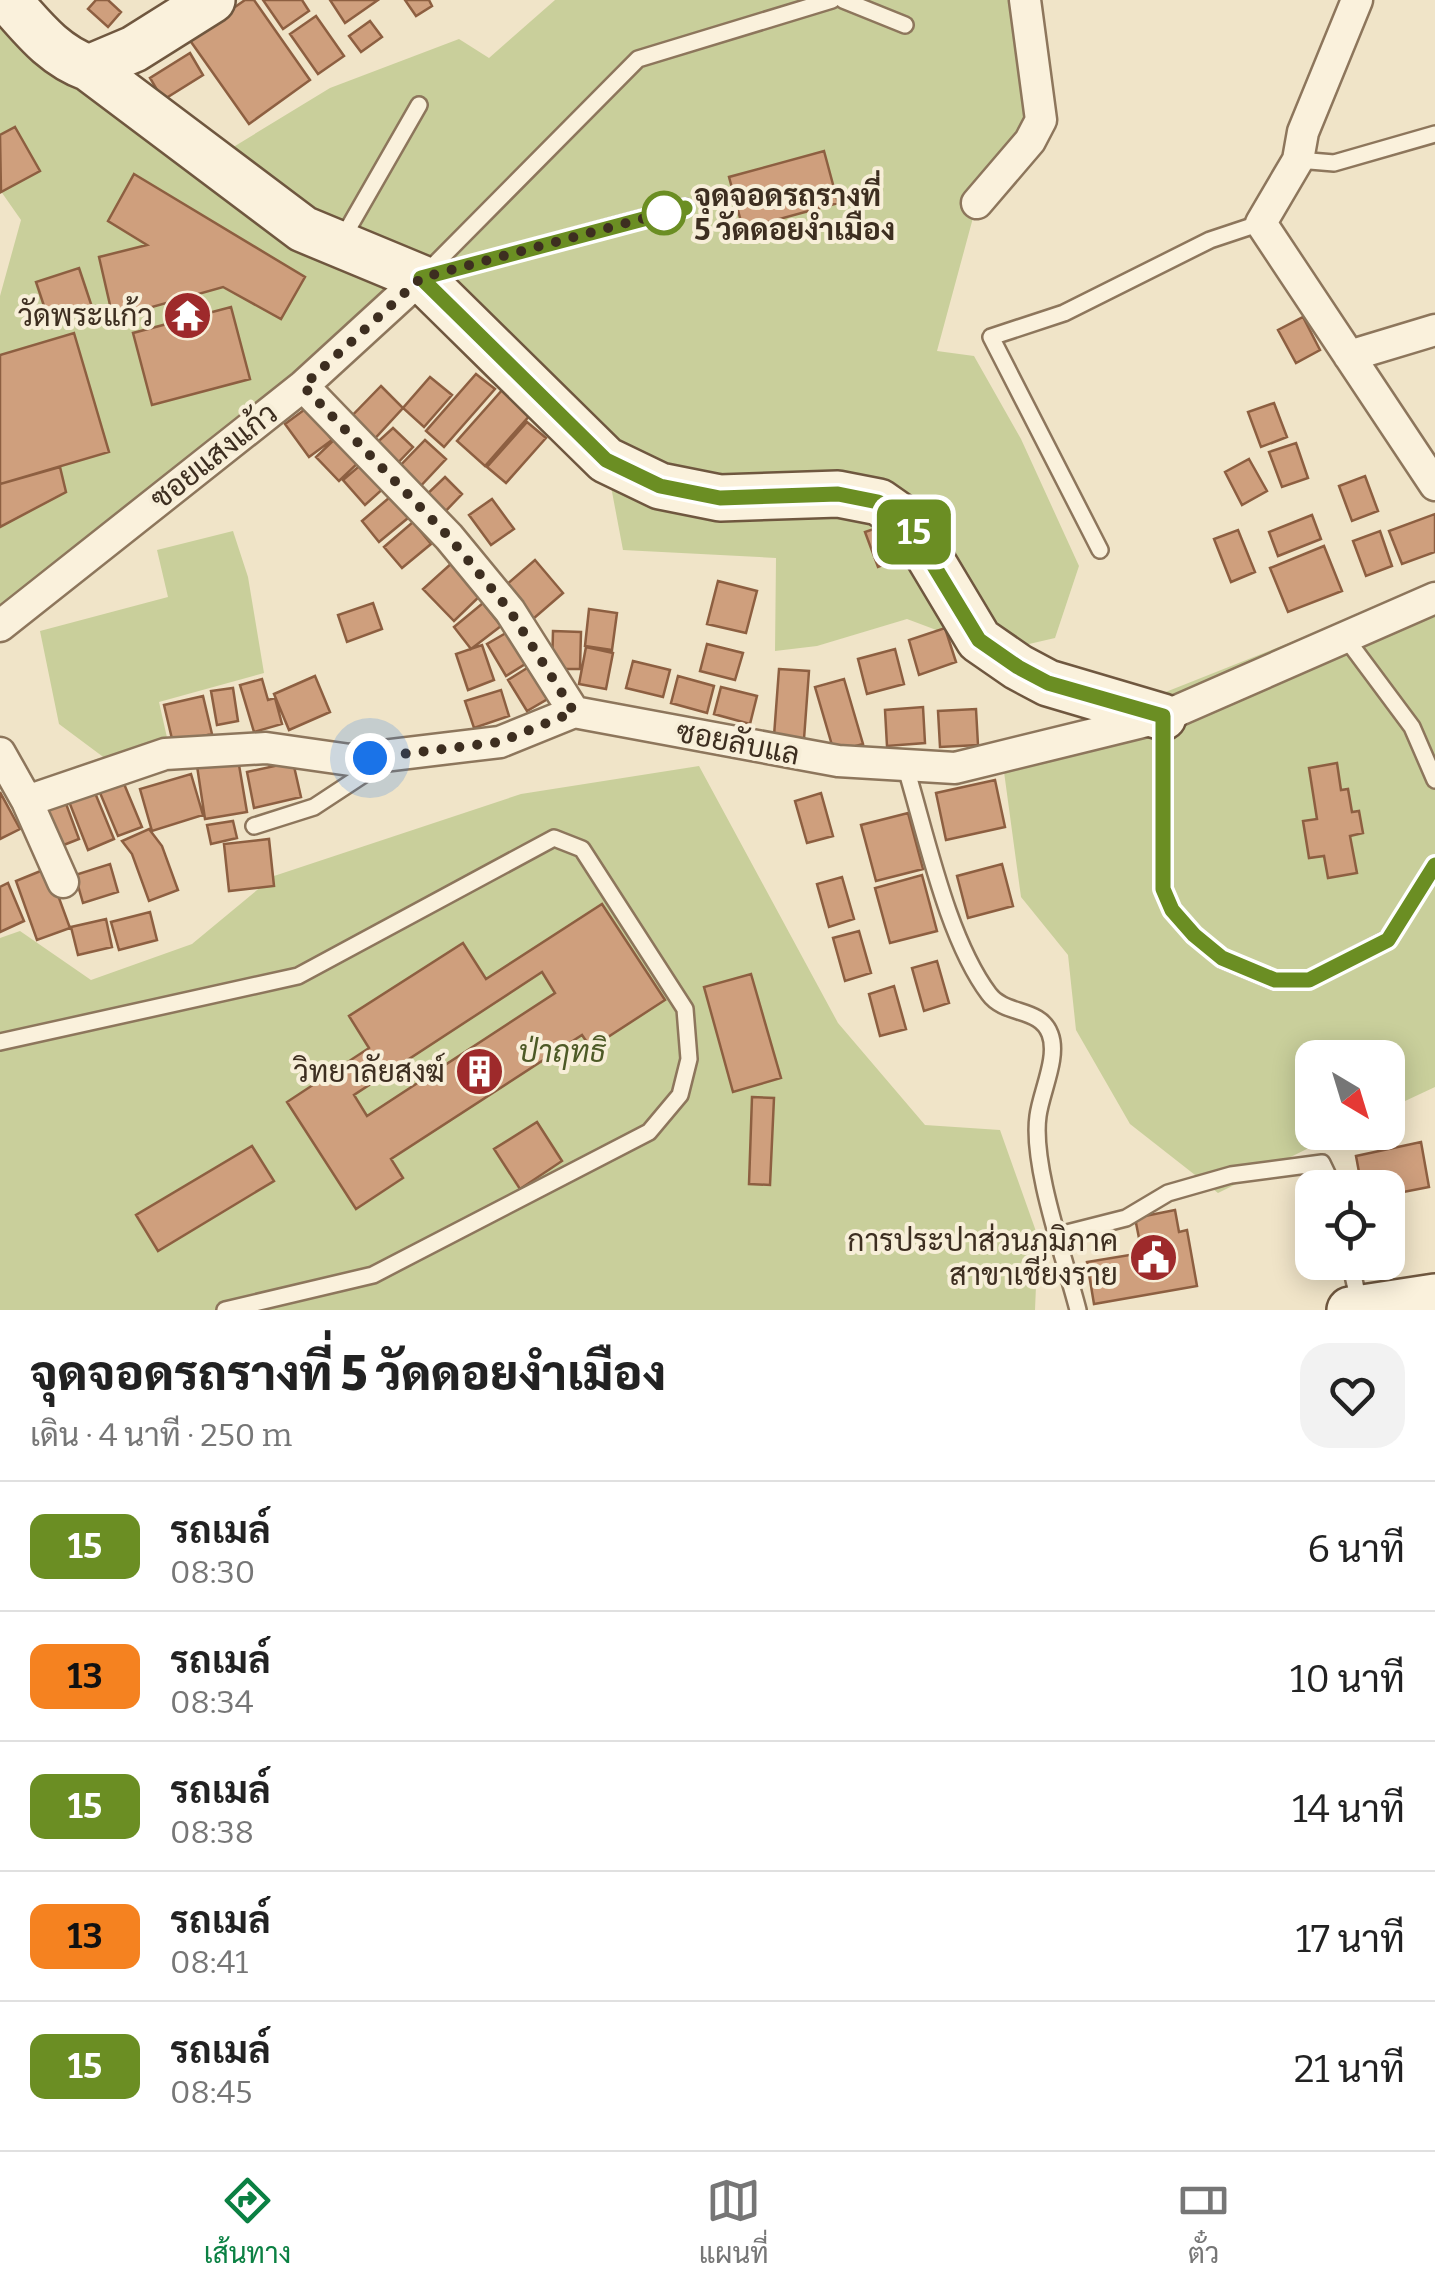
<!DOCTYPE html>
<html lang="th">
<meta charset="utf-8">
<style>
:root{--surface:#fff;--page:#f2f2f2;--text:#222;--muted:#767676;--line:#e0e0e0;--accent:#0b8043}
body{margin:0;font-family:Bitter,Sarabun,serif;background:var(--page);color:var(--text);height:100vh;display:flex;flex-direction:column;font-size:38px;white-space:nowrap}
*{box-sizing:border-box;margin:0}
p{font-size:32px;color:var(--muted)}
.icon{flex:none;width:55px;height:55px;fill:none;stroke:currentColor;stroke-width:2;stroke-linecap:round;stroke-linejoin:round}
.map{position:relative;height:1310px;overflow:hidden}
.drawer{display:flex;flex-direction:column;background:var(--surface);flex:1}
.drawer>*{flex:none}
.badge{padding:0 20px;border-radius:15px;font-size:35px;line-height:65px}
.needle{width:65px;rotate:142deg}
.fabs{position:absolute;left:1295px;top:1040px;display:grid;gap:20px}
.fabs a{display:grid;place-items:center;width:110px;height:110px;border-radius:20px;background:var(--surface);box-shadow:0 5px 25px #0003;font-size:50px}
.you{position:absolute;width:50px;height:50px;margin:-25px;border:8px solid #fff;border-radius:50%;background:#1a73e8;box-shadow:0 0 0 15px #1a73e833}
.map>.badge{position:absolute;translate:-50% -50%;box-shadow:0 0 0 5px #fff}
.round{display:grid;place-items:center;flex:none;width:105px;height:105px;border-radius:30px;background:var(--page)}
.overview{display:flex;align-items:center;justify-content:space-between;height:170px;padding:0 30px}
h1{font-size:48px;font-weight:800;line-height:75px}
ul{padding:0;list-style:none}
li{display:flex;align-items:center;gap:30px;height:130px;padding:0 30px;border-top:2px solid var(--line)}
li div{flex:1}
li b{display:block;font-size:38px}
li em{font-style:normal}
li .badge{min-width:110px;font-weight:700;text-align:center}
.tabs{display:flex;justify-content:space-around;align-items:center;height:140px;border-top:2px solid var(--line);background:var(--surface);font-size:28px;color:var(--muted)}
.tabs a{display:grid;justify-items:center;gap:5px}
.tabs .selected{color:var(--accent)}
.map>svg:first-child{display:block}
.green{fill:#c9cf9b}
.building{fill:#cf9f7d;stroke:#8d5f41;stroke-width:2.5;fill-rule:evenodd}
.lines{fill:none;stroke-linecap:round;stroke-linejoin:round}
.lane-casing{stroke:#8d765c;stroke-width:20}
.street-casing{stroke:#8d765c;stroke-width:35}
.secondary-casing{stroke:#6f573f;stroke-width:50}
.lane{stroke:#faf1dc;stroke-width:15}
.street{stroke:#faf1dc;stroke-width:30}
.secondary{stroke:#faf1dc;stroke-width:45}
.line-casing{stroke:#fff;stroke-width:22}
.line{stroke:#6b8e23;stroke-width:15}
.walk{stroke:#3d2e20;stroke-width:10;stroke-dasharray:0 18}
.stop-dot{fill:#fff;stroke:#6b8e23;stroke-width:5}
.labels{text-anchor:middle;stroke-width:8;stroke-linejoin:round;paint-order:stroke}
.stop-label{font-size:30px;font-weight:bold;fill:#3d2e20;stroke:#f7eed8;text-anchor:start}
.poi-label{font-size:30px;fill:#3d2e20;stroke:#f7eed8;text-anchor:end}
.street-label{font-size:30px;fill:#3d2e20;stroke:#f7eed8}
.park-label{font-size:30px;font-style:italic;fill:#4d5a26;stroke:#f7eed8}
</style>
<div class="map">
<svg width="1435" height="1310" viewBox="0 0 1435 1310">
<rect width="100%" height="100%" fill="#f0e4c8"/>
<!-- green -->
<path class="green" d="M0 0 212 160 330 88 459 39 489 58 555 0H1027L1030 141 977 203 937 351 974 356 1021 439 1079 566 1055 638 995 652 907 619 817 646 775 651 776 558 623 550 606 460 419 280 0 620V296L21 220 0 190Z
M233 531 248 577 264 673 159 702 168 742 110 762 59 724 40 631 168 597 157 550Z
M1435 585V1087L1388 1109V1058H1312V1132L1339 1133 1218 1193 1130 1124 1076 1030 1068 955 1021 897 1002 757Z
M699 766 838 1023 925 1125 1000 1130 1038 1237 1035 1310H0V938L20 931 91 980 192 944 274 876 521 794Z"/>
<!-- building -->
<path class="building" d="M96 0H108L121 12 108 27 88 9Z
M245 0H254L310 80 249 124 189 39Z
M263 0H302L309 11 283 29Z
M330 0H378L345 23Z
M405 0H429L432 6 416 16Z
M316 16 344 56 318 74 290 34Z
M370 21 382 37 361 52 349 36Z
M190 53 203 75 163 100 150 78Z
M15 127 40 171 1 192 0 135Z
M824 151 838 203 743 229 729 177Z
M134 174 305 277 281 319 223 287 113 318 99 257 147 245 108 221Z
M79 268 92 307 49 321 36 282Z
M231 307 250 379 152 405 133 333Z
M1303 317 1320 350 1296 363 1278 330Z
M74 333 109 452 0 484V355Z
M476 374 495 389 444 447 426 431Z
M430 377 452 395 424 427 403 408Z
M381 386 403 408 368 446 344 424Z
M503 389 531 414 485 466 457 441Z
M1274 403 1287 437 1261 447 1248 412Z
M308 407 332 440 309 457 285 424Z
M527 422 546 438 506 483 487 467Z
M393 428 413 447 391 470 371 448Z
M337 437 360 461 339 481 316 457Z
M425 440 446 459 416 491 395 471Z
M1296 443 1308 478 1282 487 1269 452Z
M1249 459 1267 491 1242 505 1225 472Z
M364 462 385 487 365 505 343 480Z
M60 467 66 492 0 527V484Z
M1365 476 1378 511 1352 521 1339 486Z
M445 477 462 494 440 517 422 499Z
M390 497 408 518 379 542 362 521Z
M492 499 514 529 491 545 469 515Z
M1435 514V552L1402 564 1389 531Z
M1312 515 1321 539 1278 556 1269 532Z
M413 522 431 544 402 568 384 547Z
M891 523 904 557 878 567 865 532Z
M1238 530 1255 572 1231 582 1214 539Z
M1380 531 1392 566 1366 576 1353 541Z
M1324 546 1342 591 1288 612 1270 568Z
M535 560 563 593 533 619 505 586Z
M453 562 483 593 454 621 423 589Z
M718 581 757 591 746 633 707 624Z
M373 603 382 629 347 642 338 615Z
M483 603 501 626 471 649 454 627Z
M589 609 617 613 612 650 585 646Z
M945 628 956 662 919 675 909 640Z
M511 630 530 661 506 676 487 644Z
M553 631 581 632 580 669H552Z
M707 644 743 653 735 680 700 671Z
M482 645 494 680 468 690 456 654Z
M586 647 613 653 606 689 579 684Z
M895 649 904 684 867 694 858 659Z
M633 661 670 670 663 697 626 688Z
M532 665 551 697 527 711 508 680Z
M779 669 809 671 804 739 774 736Z
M315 676 330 712 289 730 274 694Z
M678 676 714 686 707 713 671 703Z
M262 679 268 700 275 698 282 724 254 732 240 685Z
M844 679 863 744 834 752 815 687Z
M721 687 757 696 750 724 714 714Z
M233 688 238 721 217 725 211 691Z
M501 690 509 716 474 728 465 701Z
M203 696 212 734 173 743 164 705Z
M923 707 925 743 887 746 885 710Z
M976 709 978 745 940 747 938 711Z
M238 759 247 812 205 819 197 766Z
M293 762 301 797 254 808 247 772Z
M1337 763 1341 790 1348 789 1352 812 1359 811 1363 833 1350 836 1357 873 1328 878 1324 856 1309 858 1303 821 1317 819 1309 768Z
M191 774 203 815 152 831 140 789Z
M122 779 142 827 118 836 98 788Z
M995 780 1005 827 946 840 936 793Z
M93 788 114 839 88 850 68 799Z
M0 792 20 829 0 839Z
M821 793 833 836 807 843 795 801Z
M65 801 79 839 56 848 42 810Z
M908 813 923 869 876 881 861 825Z
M233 821 237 838 211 844 207 825Z
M149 829 162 846 178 890 149 901 132 854 122 841Z
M269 839 274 886 229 891 224 844Z
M110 864 118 892 83 903 75 875Z
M1002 864 1013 906 968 918 957 876Z
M48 868 70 928 37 940 16 881Z
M922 875 937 931 890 943 875 888Z
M842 877 854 919 829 927 817 884Z
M8 883 24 921 0 932V887Z
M602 904 665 1000 591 1048 582 1035 391 1159 403 1178 356 1209 287 1102 369 1048 349 1016 463 943 486 979ZM542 972 555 993 367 1116 354 1095Z
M150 912 157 940 119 950 111 922Z
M106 919 112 947 78 955 71 927Z
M859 931 871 973 845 981 833 938Z
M937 961 949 1003 924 1011 912 968Z
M751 974 781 1078 733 1092 704 987Z
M894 986 906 1029 880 1036 869 994Z
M752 1097 774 1098 770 1185 749 1184Z
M537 1122 562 1161 520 1189 494 1149Z
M1421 1142 1429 1187 1388 1195V1188H1362L1356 1156Z
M252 1146 274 1181 158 1251 136 1215Z
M1175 1210 1179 1232 1187 1230 1197 1286 1094 1304 1087 1262 1142 1253 1135 1218Z"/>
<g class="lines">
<defs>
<path id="lane" d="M843 0 905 25
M1298 160 1334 163 1435 134
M341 241 419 105
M424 275 638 59 832 0
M428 276 685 207
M1100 550 991 337 1064 313 1210 240 1261 223
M1345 637 1412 727 1435 780
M1163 721V889L1172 910 1194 935 1222 959 1275 981 1309 980 1388 939 1435 865
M905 765C926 834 947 938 989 994 1005 1016 1040 1007 1050 1034 1059 1057 1041 1092 1038 1116 1031 1165 1065 1259 1078 1310
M254 826 314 807 384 761
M0 1042 298 976 554 838 582 849 685 1009 689 1059 680 1095 649 1132 373 1275 225 1310
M1059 1235 1126 1218 1168 1193 1231 1175 1322 1163 1334 1188
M1350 1262 1359 1302"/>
<path id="street" d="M1357 0 1303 132 1298 160 1261 223 1435 485
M977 203 1030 141 1041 120 1025 0
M1349 356 1435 330
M303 386 449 537 510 611 574 712
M0 626 303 386 421 278
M0 753 27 801 63 882
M27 801 165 754 266 748 350 760 500 742 574 712 838 761 955 768 1163 717 1435 598"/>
<path id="secondary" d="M8 0C33 28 53 55 89 68L303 229 421 278 606 460 660 486 720 498 838 494 879 502 909 523 979 640 1018 667 1048 683 1163 717
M89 68 134 49 212 0
M1350 1310 1435 1297"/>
</defs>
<!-- lane casing -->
<use href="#lane" class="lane-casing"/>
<!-- street casing -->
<use href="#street" class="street-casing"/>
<!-- secondary casing -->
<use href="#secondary" class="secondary-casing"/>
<!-- lane -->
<use href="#lane" class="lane"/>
<!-- street -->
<use href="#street" class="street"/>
<!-- secondary -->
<use href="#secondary" class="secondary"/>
</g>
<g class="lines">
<defs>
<path id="line" d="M685 208 421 278 606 460 660 486 720 498 838 494 878 502 908 523 979 640 1018 667 1048 683 1163 716V889L1172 910 1194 935 1222 958 1275 980H1309L1388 940 1435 865"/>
</defs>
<!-- line casing -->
<use href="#line" class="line-casing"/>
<!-- line -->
<use href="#line" class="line"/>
<!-- walk -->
<path class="walk" d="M370 758 500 742 574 712 510 611 449 537 303 386 421 278 664 213"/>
</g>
<!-- icons -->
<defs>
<symbol id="temple-disc" viewBox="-11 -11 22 22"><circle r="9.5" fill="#9e2a2b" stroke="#f7eed8"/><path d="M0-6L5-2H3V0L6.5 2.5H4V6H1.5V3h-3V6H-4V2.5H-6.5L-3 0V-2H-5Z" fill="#fff"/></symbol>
<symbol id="building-disc" viewBox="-11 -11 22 22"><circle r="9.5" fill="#9e2a2b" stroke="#f7eed8"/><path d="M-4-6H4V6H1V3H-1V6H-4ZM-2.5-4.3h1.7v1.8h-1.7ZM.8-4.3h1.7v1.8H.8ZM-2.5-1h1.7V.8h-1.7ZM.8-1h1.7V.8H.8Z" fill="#fff"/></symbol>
<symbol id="civic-disc" viewBox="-11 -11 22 22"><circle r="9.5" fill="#9e2a2b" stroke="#f7eed8"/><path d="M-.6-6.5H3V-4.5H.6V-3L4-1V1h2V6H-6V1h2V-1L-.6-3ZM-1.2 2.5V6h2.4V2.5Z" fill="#fff"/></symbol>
</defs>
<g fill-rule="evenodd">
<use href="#temple-disc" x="160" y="288" width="55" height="55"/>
<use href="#building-disc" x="452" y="1044" width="55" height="55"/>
<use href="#civic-disc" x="1126" y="1230" width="55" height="55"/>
</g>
<!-- markers -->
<circle class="stop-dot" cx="664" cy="213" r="20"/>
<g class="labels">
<!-- stop labels -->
<g class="stop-label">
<text x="694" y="206">จุดจอดรถรางที่<tspan x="694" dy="34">5 วัดดอยงำเมือง</tspan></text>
</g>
<!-- poi labels -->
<g class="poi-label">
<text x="153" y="326">วัดพระแก้ว</text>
<text x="445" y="1082">วิทยาลัยสงฆ์</text>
<text x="1118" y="1251">การประปาส่วนภูมิภาค<tspan x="1118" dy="34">สาขาเชียงราย</tspan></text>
</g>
<!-- street labels -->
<g class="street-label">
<text transform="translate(214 456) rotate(-38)" y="10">ซอยแสงแก้ว</text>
<text transform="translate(738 743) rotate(11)" y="10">ซอยลับแล</text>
</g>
<!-- park labels -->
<g class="park-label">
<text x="562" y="1062">ป่าฤทธิ</text>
</g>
</g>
</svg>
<div class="fabs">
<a><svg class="needle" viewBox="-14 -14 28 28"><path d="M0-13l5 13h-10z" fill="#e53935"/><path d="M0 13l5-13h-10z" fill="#767676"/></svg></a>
<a><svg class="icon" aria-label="locate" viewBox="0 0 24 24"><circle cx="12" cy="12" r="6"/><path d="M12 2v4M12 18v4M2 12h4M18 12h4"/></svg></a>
</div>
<div class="you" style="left:370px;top:758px"></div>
<b class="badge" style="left:914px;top:532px;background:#6b8e23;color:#fff">15</b>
</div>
<section class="drawer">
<div class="overview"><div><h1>จุดจอดรถรางที่ 5 วัดดอยงำเมือง</h1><p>เดิน · 4 นาที · 250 m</p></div><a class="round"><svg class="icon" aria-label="heart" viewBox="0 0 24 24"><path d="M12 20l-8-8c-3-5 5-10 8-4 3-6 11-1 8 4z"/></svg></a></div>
<ul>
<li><span class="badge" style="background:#6b8e23;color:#fff">15</span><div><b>รถเมล์</b><p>08:30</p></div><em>6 นาที</em></li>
<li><span class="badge" style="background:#f58220;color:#111">13</span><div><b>รถเมล์</b><p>08:34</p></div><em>10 นาที</em></li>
<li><span class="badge" style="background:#6b8e23;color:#fff">15</span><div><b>รถเมล์</b><p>08:38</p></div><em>14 นาที</em></li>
<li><span class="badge" style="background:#f58220;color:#111">13</span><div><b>รถเมล์</b><p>08:41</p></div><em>17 นาที</em></li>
<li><span class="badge" style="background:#6b8e23;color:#fff">15</span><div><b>รถเมล์</b><p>08:45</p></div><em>21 นาที</em></li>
</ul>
</section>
<nav class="tabs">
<a class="selected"><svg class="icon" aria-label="directions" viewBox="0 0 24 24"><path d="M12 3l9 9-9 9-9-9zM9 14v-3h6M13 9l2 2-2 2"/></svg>เส้นทาง</a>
<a><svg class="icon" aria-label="map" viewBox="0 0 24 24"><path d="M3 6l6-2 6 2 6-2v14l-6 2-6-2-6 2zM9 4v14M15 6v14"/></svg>แผนที่</a>
<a><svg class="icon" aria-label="tickets" viewBox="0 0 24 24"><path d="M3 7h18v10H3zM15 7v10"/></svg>ตั๋ว</a>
</nav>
